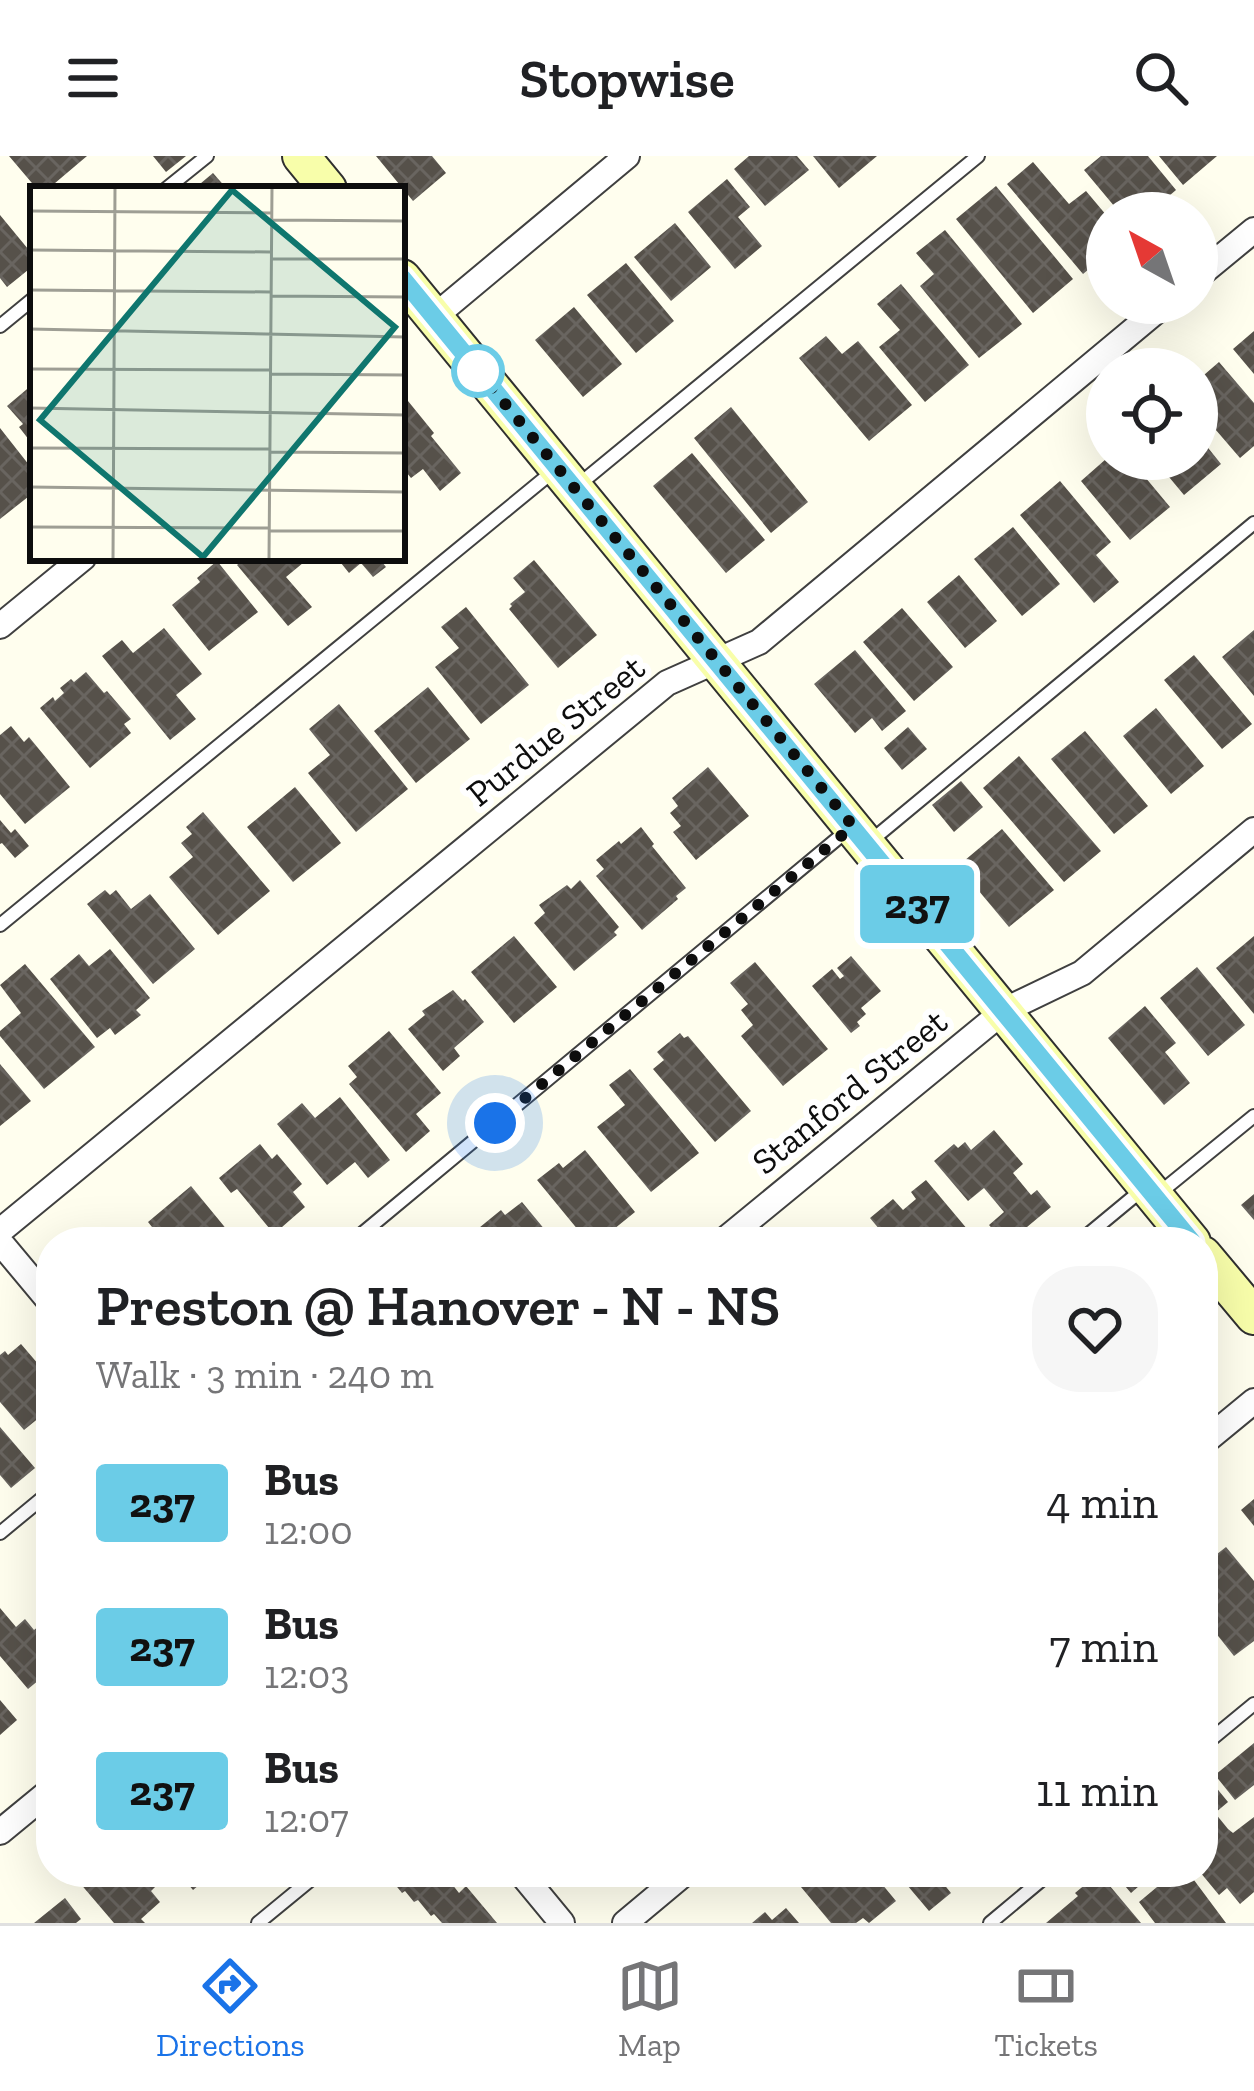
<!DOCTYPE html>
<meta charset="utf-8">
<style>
:root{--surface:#fff;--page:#f6f6f6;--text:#202124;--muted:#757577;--line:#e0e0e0;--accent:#1a73e8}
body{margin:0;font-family:"Zilla Slab",serif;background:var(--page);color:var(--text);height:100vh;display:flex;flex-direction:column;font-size:45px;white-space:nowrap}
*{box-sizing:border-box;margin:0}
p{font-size:39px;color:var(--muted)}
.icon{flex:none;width:66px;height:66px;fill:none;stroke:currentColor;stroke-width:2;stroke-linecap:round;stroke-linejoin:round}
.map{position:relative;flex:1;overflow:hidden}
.panel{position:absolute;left:36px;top:1071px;width:1182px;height:660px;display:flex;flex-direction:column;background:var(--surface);border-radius:48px;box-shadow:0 12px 48px #0002}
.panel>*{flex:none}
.badge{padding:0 24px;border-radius:9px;font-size:42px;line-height:78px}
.needle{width:78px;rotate:320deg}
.fabs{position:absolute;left:1086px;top:36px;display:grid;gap:24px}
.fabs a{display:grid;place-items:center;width:132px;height:132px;border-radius:50%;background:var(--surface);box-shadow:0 12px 48px #0002;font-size:60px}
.you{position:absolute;width:60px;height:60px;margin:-30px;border:9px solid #fff;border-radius:50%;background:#1a73e8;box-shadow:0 0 0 18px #1a73e833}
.map>.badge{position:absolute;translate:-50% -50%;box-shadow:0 0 0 6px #fff}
.round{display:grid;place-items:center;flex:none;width:126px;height:126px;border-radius:48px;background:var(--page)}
.overview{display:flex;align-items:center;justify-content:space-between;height:204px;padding:0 60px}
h1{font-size:57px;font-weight:600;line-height:90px}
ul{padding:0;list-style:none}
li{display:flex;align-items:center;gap:36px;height:144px;padding:0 60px}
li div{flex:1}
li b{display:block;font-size:45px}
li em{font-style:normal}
li .badge{min-width:132px;font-weight:700;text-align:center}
header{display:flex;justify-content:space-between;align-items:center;height:156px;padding:0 60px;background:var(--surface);font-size:54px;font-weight:600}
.tabs{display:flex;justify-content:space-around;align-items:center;height:168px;border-top:3px solid var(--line);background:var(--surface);font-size:33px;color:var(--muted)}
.tabs a{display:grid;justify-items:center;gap:6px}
.tabs .active{color:var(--accent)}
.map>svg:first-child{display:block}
.building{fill:url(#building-cross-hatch)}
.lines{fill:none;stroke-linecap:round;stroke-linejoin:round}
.service-casing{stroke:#404040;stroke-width:16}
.minor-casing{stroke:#404040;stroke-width:28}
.secondary-casing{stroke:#2f2f2f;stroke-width:40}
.service{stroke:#fff;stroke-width:12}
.minor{stroke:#fff;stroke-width:24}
.secondary{stroke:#f8feaa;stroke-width:36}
.line-casing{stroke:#fff;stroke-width:27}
.line{stroke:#6bcce7;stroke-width:18}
.walk{stroke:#0d0d0d;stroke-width:12;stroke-dasharray:0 21.6}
.stop-dot{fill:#fff;stroke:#6bcce7;stroke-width:6}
.labels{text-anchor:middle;stroke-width:12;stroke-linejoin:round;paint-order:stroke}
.street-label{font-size:36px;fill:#0d0d0d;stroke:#fff}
.inset-road{fill:none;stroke:#9e9e94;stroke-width:3}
.view{fill:#0f766e;fill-opacity:0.15;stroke:#0f766e;stroke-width:6}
.inset-edge{fill:none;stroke:#0d0d0d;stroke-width:6}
</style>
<header><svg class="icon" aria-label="menu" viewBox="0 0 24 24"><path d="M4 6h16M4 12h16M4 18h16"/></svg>Stopwise<svg class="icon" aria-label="search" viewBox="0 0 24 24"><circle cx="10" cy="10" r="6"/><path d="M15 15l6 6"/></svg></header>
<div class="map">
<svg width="1254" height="1767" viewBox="0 0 1254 1767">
<defs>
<pattern id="building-cross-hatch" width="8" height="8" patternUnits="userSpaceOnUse" patternTransform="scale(3)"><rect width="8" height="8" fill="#56514a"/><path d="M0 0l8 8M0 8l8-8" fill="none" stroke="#696560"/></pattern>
</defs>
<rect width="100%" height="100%" fill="#fffeee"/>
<!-- building -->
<path class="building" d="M9 0H87L48 33H37Z
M153 0H186L166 16Z
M376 0H432L446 17 413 45Z
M749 0H797L809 14 765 50 734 13Z
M813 0H877L839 32Z
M1101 0H1148L1176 34 1149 57H1120L1084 14Z
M1159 0H1217L1183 29Z
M1033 6 1069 48 1086 35 1107 60V98L1083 118 1007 28Z
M213 17 227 33H194Z
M727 23 750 51 738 61 762 90 735 113 688 56Z
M996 30 1073 123 1033 157 956 63Z
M0 59 33 99V110L7 131 0 122Z
M675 67 711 111 671 145 634 101Z
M945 74 1022 168 979 202 920 130 934 118 916 97Z
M626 107 674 165 636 197 587 139Z
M901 128 969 209 925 246 879 191 900 174 877 148Z
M574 151 622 208 583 241 535 184Z
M1254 175V218L1233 193Z
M826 180 842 198 858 185 912 249 869 285 799 202Z
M1219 206 1254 247V290L1240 302 1197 252V225Z
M33 228V289L19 271 23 268 7 250Z
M408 245 434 277 431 280 461 317 440 335 423 313 411 322 402 311V250Z
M731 251 808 346 771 377 694 282Z
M0 272 33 314V337L0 363Z
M1197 278 1221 308 1184 339 1154 303H1197Z
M692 297 765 384 726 417 653 330Z
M1106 303H1130L1170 351 1130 384 1081 325Z
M1060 325 1111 386 1096 399 1119 426 1094 447 1020 359Z
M1013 371 1060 428 1022 460 974 403Z
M245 402H309L286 421 312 451 288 470 237 409Z
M337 402H379L386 411 373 421 361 407 349 417Z
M534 404 597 479 558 512 509 453 512 450 510 448 525 436 513 422Z
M217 405 258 456 209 495 172 449 200 426 197 422Z
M959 419 997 465 965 492 927 446Z
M466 451 529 529 481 568 435 511 459 492 441 471Z
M902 452 953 511 914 545 863 486Z
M164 472 202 518 176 539 196 563 170 584 102 500 122 484 133 497Z
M1254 474V540L1222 501Z
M855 494 906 555 882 575 872 562 855 577 814 528Z
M1194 499 1252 568 1222 593 1164 524Z
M86 516 104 537 107 535 131 563 124 568 131 577 90 612 40 552 53 541 55 545 64 537 60 532 71 523 74 526Z
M428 531 470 583 416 627 374 575Z
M339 548 408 633 356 676 308 617 330 599 309 573Z
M1156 552 1204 610 1171 638 1123 580Z
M11 570 24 586 29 581 70 631 25 668 0 638V579Z
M908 571 927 593 902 614 884 592Z
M1085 575 1148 650 1114 678 1051 603Z
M1019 600 1101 695 1064 726 983 632Z
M708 611 749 660 696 704 673 676 681 670 670 657 678 650 672 642Z
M961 625 983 651 954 676 932 649Z
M295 631 341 687 293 726 247 671Z
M203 656 270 735 218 779 169 721 193 701 181 687 192 678 186 671Z
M0 664 11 677 15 673 29 690 15 702 2 687 0 688Z
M641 671 654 688 652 690 686 732 676 740 678 743 642 774 596 720 604 713 596 704 619 685 621 688Z
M1002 673 1054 734 1009 771 958 710Z
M580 724 619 771 614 776 617 779 574 815 534 767 545 757 539 749 567 729 571 733Z
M105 734 110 739 116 734 131 753 150 738 195 793 153 828 87 748Z
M514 780 557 831 514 867 471 816Z
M1254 780V858L1216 812Z
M110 793 150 842 136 854 141 859 115 879 110 872 97 882 50 823 79 798 89 810Z
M851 800 881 835 861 852 866 858 857 866 860 870 851 877 812 830 832 813 840 823 844 820 837 812Z
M755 806 828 893 783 930 741 880 753 869 741 854 748 848 730 827Z
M25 808 95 891 44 933 0 880V875L21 857 0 829Z
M1197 811 1245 869 1208 900 1160 842Z
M453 834 463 845 465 843 484 866 454 892 460 900 443 915 408 873 425 859 422 855Z
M1145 850 1176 887 1165 896 1190 927 1164 949 1108 882Z
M389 875 441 937 416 958 430 975 406 996 349 928 357 921 348 910Z
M680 877 684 882 688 880 751 955 715 986 653 913 664 904 657 896Z
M0 908 31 945 0 970Z
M630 913 699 997 651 1036 597 971 625 949 609 929Z
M340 941 390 1004 368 1022 355 1006 327 1029 277 968 302 947 315 962Z
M994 974 1023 1008 1013 1017 1031 1039 1037 1034 1051 1051 1021 1076 1018 1073 1003 1085 989 1069 1004 1056 984 1032 968 1045 934 1005 954 988 958 992 965 986 971 994Z
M260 988 272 1003 277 998 302 1028 293 1036 305 1051 274 1078 237 1033 231 1037 219 1022Z
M585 994 635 1056 598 1086H588L537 1024 559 1007 563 1012Z
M926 1024 968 1074 953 1086H890L870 1062 893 1043 903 1054 916 1043 911 1036Z
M191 1030 237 1086H164L148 1066Z
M1254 1038V1064L1241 1049Z
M522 1046 555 1086H482L474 1076 501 1054 505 1059Z
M875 1071 887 1086H856Z
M21 1188 51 1223V1252L24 1274 0 1246V1199L5 1195 8 1199Z
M0 1271 35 1312 11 1332 0 1319Z
M1254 1343V1370L1241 1354Z
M1226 1391 1254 1425V1485L1234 1500 1203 1461V1409Z
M0 1452 16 1471 25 1463 34 1474 39 1470 51 1485V1514L28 1533 0 1500Z
M0 1544 17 1564 0 1579Z
M1254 1587V1629L1235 1644 1215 1619Z
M1210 1624 1228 1646 1215 1657 1228 1673 1233 1677 1254 1661V1736L1240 1748 1227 1732 1219 1739 1200 1716H1203V1630Z
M91 1716H148L158 1728 151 1735 160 1746 141 1763 145 1767H114L79 1726Z
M178 1716H208L211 1719 193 1734Z
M385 1716H427L435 1725 444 1718 459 1737 466 1730 497 1767H442L434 1758 431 1760 418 1744 414 1746 405 1735 402 1737Z
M819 1716H872L896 1745 869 1767 863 1762 856 1767H831L801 1731Z
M896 1716H934L951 1737 929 1755Z
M1113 1716H1155L1131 1737Z
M1175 1716H1188L1226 1767H1155L1139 1746Z
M1099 1717 1141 1767H1046L1078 1740 1075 1737Z
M65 1742 81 1763 76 1767H34Z
M786 1752 799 1767H752L765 1756 772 1764Z"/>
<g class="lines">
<defs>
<path id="service" d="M166 33 207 0
M0 170 33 143
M576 331 978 0
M872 684 1254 367
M0 769 556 313
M1157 1039 1254 960
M352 1086 849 673
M1079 1086 1143 1033
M0 1377 51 1335
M1203 1590 1254 1548
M258 1767 320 1716
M990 1767 1051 1716"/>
<path id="minor" d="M1197 121 1254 74
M434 161 627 0
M0 470 83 402
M0 1075 667 527 759 486 1166 147
M0 1086 51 1147
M722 1086 1005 854 1082 817 1254 674
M1203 1287 1254 1245
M0 1676 51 1634
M520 1716 562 1767
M625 1767 686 1716"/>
<path id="secondary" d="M301 0 328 33
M402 122 1192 1086
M1203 1099 1254 1160"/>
</defs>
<!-- service casing -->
<use href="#service" class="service-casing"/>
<!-- minor casing -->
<use href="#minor" class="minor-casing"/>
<!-- secondary casing -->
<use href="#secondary" class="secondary-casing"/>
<!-- service -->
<use href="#service" class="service"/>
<!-- minor -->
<use href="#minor" class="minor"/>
<!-- secondary -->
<use href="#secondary" class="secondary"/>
</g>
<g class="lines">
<defs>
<path id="line" d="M402 122 1192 1086"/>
</defs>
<!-- line casing -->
<use href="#line" class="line-casing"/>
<!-- line -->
<use href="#line" class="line"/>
<!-- walk -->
<path class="walk" d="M478 215 853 670 495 967"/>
</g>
<!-- markers -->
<circle class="stop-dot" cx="478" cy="215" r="24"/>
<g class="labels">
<!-- street labels -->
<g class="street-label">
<text transform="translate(555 574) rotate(-39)" y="13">Purdue Street</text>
<text transform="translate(849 935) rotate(-39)" y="13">Stanford Street</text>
</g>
</g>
<!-- overview -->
<g transform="translate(30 30)">
<rect width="375" height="375" fill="#fffeee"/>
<path class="inset-road" d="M0 25 242 27M242 34 375 35M0 64 241 66M241 73H375M0 104 241 106M241 110 375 111M0 143 375 151M0 183 240 184M241 188 375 189M0 222 375 229M0 262 239 263M241 266 375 267M0 301 375 306M0 341 239 342M239 345H375M83 374 85 1M239 374 242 1"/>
<path class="view" d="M202 4 365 141 173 371 10 234Z"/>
<rect width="375" height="375" class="inset-edge"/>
</g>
</svg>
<div class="fabs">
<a><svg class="needle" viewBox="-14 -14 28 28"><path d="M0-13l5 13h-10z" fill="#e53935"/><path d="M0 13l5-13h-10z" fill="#757577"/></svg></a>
<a><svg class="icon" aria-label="locate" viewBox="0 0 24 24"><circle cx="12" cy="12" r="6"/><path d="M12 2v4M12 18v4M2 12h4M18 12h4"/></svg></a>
</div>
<div class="you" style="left:495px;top:967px"></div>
<b class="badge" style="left:917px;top:748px;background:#6bcce7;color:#111">237</b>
<section class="panel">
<div class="overview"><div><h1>Preston @ Hanover - N - NS</h1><p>Walk · 3 min · 240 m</p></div><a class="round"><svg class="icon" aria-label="heart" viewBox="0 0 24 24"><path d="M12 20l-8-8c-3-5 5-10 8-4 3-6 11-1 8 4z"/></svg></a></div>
<ul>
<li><span class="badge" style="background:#6bcce7;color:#111">237</span><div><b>Bus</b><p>12:00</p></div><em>4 min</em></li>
<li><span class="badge" style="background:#6bcce7;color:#111">237</span><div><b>Bus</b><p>12:03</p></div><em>7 min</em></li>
<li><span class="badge" style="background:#6bcce7;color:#111">237</span><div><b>Bus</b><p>12:07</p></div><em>11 min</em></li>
</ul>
</section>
</div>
<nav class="tabs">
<a class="active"><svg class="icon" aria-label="directions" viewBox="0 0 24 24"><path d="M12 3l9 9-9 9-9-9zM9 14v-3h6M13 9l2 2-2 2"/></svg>Directions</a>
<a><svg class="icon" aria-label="map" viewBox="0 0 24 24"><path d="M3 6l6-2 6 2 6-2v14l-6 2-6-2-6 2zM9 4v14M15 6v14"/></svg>Map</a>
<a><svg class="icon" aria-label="tickets" viewBox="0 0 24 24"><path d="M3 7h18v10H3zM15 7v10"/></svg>Tickets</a>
</nav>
